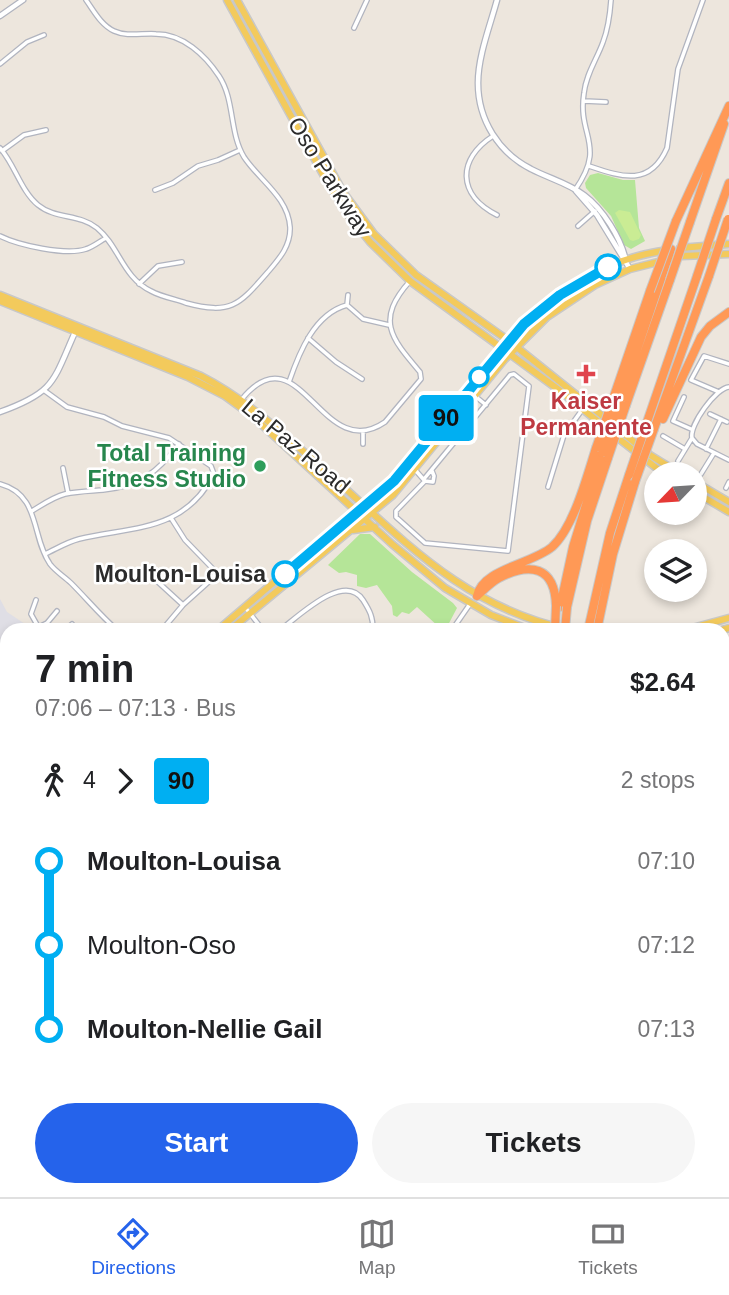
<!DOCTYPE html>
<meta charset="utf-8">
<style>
:root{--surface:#fff;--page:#f6f6f6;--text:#202124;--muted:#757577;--line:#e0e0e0;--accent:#2563eb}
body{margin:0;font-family:Helvetica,sans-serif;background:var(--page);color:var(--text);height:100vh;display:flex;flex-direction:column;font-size:26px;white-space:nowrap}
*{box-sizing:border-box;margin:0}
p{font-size:23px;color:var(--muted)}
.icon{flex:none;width:38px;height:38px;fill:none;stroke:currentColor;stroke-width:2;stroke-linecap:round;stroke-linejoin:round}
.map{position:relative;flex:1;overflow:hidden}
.panel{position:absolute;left:0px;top:623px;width:730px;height:574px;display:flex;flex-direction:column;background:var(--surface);border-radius:21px 21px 0 0;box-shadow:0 4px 10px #0003}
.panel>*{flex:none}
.badge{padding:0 14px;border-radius:5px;font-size:24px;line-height:46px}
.needle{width:46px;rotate:245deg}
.buttons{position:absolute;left:644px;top:462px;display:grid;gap:14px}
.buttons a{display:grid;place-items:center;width:63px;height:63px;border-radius:50%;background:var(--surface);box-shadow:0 4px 10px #0003;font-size:35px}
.map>.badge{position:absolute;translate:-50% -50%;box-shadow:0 0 0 4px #fff}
.legs{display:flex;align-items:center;gap:10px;height:77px;padding:0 35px;font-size:23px}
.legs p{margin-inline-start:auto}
.headline{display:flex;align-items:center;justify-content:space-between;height:119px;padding:0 35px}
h1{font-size:38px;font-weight:700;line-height:52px}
.cta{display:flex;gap:14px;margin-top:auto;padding:14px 35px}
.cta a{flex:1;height:80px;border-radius:42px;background:var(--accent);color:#fff;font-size:28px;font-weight:700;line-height:80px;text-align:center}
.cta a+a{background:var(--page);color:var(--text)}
ul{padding:0 35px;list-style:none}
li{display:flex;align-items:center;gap:24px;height:84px;font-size:26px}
li i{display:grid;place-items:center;width:10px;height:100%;margin:0 9px;background:currentColor}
li i::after{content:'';width:18px;height:18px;margin:-9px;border:5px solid;border-radius:50%;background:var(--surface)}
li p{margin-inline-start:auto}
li:first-child i{background:linear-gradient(#0000 50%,currentColor 0)}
li:last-child i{background:linear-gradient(currentColor 50%,#0000 0)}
.dock{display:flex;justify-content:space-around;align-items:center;height:98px;border-top:2px solid var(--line);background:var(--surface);font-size:19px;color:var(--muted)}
.dock a{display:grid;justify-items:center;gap:4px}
.dock .on{color:var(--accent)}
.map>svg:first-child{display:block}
.industrial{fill:#dfdee5}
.green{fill:#b5e598}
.pitch{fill:#caec94}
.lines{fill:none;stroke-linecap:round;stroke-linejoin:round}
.stream{stroke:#6ed3f1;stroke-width:2}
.minor-casing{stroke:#b1b4bf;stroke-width:6}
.tertiary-casing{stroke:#b1b4bf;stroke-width:7}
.primary-casing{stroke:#c8c8c8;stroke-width:9}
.motorway-casing{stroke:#c8c8c8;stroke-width:10}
.minor{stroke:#fff;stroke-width:3.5}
.tertiary{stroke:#fff;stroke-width:4.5}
.primary{stroke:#f3ca5c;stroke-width:6}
.motorway{stroke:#ff9956;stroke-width:8}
.motorway-bridge-casing{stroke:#c8c8c8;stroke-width:10;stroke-linecap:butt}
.motorway-bridge{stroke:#ff9956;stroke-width:8}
.line-1-casing{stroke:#fff;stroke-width:16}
.line-1{stroke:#00aff2;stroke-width:10}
.stop-1-dot{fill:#fff;stroke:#00aff2;stroke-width:3.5}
.health-dot{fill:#e0444e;stroke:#fff;stroke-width:2.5}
.leisure-dot{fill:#2e9e5b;stroke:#fff;stroke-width:2.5}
.labels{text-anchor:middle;stroke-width:5;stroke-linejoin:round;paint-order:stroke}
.street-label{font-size:23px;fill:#2b2b2b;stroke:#fff}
.health-label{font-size:23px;font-weight:bold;fill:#be3a42;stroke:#fff}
.leisure-label{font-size:23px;font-weight:bold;fill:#27864d;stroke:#fff;text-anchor:end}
.stop-label{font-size:23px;font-weight:bold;fill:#2b2b2b;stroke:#fff;text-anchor:end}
</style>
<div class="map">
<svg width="729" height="1197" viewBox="0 0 729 1197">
<rect width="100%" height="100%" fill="#ede6dd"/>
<!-- industrial -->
<path class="industrial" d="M0 599 7 612 34 630H7V753L0 755Z"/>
<!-- green -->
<path class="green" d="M598 173 623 180H635L639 228 645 241 631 249 624 245 611 216 586 188 585 183 590 175Z
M360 534H370L412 572 453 603 457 608 447 627H439L417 607 409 614 402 612 397 617 393 615 392 606 377 585 366 588 357 586V575L346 572 339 573 328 565Z
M723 928 729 929V1167L723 1168Z
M7 1057V1190H208V1197H0V1068Z
M723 1173 729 1176V1197H596L598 1190H723Z
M368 1190H429L427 1197H376Z
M438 1190H534L533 1197H436Z"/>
<!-- pitch -->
<path class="pitch" d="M619 210 630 212 641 235 639 239 633 241 630 240 615 213Z"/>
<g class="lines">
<!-- stream -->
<path class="stream" d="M0 923 7 924
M723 1003V1017
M723 1050 725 1061 729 1063
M109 1197 112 1190"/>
<defs>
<path id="minor" d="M354 28 367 0
M0 64 27 42 44 35
M584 101 606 102
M493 136C457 159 457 195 497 215
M0 148C15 165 21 191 38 205 55 219 80 214 97 228 119 246 123 278 151 291 162 297 175 299 186 303 231 315 239 305 267 273 279 259 291 246 290 227 288 197 259 180 244 157 229 132 235 100 219 76 205 55 183 34 156 34 142 33 127 37 114 31 101 25 94 11 86 0
M2 151 24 135 46 130
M589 166C622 177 650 187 667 148L678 69 703 0
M155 190 173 183 198 166 218 160 240 150
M575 190C607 144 577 137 584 93 586 74 597 59 603 42 608 29 610 14 611 0
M578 226 595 211
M0 236C18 245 66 256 86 249 93 247 100 241 106 238
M139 284 158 266 182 262
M348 295 347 305 363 319 389 325
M308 338 336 362 362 379
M289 382C299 353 314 314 347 305
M719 392 691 380 704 356 729 364
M475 396 486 405
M684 397 673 421 691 429
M241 400C300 327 321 466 385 422L421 379 420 372C391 338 375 320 410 281
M710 414 727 422
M363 431V444
M663 436 685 449
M692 438C689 425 716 388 729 387
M692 438 697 444 729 460
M706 449 721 419
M678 461 692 438
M410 464 424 480
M63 468 68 493
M701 474 714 453
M424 479 510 375 514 374 529 386 508 551 425 543 396 517V511L425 481 433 482 434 476 432 471
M0 484C41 495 31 537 50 564 56 572 64 576 71 583 87 599 100 615 117 630
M548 487 564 435 587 403
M726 488 729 482
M32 511C42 505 53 497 65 494 78 491 91 491 103 490 140 486 157 473 179 444
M45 554C56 549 67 542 79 539 134 526 184 532 214 474L211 466 169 438 122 426 104 417 67 407 45 391
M128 579 147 572 183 605
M36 600 31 614 40 630
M245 607 263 630
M39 627 47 623 57 611
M65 630 72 624
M162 630 183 605 213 578 216 572 185 540 171 518
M280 630C298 617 344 571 363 600 370 611 373 617 373 630
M452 630 470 604
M723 710 729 706
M723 722 729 718
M723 740 729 734
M0 761 7 759
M0 764 4 783 0 821
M723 824 729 826
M0 846 7 849
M723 872 729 874
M298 1190 319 1197
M346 1190 352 1197
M419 1190 422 1197
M220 1197 221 1190
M243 1197V1190"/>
<path id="tertiary" d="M497 0C490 26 478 56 478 83 478 120 499 153 531 169 548 178 568 183 584 195 603 209 621 238 626 261
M0 16 23 0
M576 191 597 215 630 269
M0 412C56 392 53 381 76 330
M0 1005 7 1007
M432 1197 433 1190"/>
<path id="primary" d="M227 0 329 185 349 216 370 242 410 281 559 390 606 428
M237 0 343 192 374 234 416 275 509 341 609 421
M680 248 729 244
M0 295 201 376C246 399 282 433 320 466 400 536 461 607 570 630
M0 301 188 377 225 396 251 415 392 544 445 588 491 615 530 630
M617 428 650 455 681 474
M614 435 664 474
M695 482 729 502
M695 492 729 512
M353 530 375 527
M218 630C253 600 288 570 323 541 346 522 371 504 392 483 481 395 528 268 669 250
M230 630 393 495 505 359 547 317 595 285 630 269 682 256 729 254
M685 630 729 618
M722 630 729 628
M0 878 7 879
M0 887 7 888
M723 905 729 906
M723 914 729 915
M0 1038 7 1024
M0 1057 7 1045"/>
<path id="motorway" d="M716 219 729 183
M676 221 729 106
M690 222 724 124
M614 396 650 291
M620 400 671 249
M626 405 670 280
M663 419 701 337 710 326 729 312
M647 422 697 276
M654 429 709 276
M477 596C482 569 532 564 552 547 574 527 587 476 596 448
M477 596C484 590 490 583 499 578 530 562 555 566 556 606
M560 607 573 547 602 453
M567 607 587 521 608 458
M588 630 610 533 629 475
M597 630 613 554 635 482
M541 1197 542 1190
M552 1197V1190
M572 1197 573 1190
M580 1197 581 1190"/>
</defs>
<!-- minor casing -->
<use href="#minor" class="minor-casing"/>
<!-- tertiary casing -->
<use href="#tertiary" class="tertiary-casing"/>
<!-- primary casing -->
<use href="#primary" class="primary-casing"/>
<!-- motorway casing -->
<use href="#motorway" class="motorway-casing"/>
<!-- minor -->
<use href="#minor" class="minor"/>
<!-- tertiary -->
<use href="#tertiary" class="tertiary"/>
<!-- primary -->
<use href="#primary" class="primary"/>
<!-- motorway -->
<use href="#motorway" class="motorway"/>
<defs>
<path id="motorway-bridge" d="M697 276 716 219
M709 276 728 219
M670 280 690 222
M650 291 676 221
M596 448 614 396
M602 453 620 400
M608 458 626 405
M629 475 647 422
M635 482 654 429
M555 630 556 606
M565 630 567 607"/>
</defs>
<!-- motorway-bridge casing -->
<use href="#motorway-bridge" class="motorway-bridge-casing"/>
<!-- motorway-bridge -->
<use href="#motorway-bridge" class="motorway-bridge"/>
</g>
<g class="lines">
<defs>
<path id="line-1" d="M285 574 394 481 524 324 560 295 608 267"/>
</defs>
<!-- line-1 casing -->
<use href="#line-1" class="line-1-casing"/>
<!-- line-1 -->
<use href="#line-1" class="line-1"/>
</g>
<!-- markers -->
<g class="stop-1-dot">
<circle cx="608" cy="267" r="12"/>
<circle cx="479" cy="377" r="9"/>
<circle cx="285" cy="574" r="12"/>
</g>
<path class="health-dot" d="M582.5 363.5h7v7h7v7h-7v7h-7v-7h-7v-7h7z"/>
<circle class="leisure-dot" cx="260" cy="466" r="7"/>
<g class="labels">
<!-- street labels -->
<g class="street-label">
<text transform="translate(330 177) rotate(58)" y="8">Oso Parkway</text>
<text transform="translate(296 446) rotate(40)" y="8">La Paz Road</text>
</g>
<!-- health labels -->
<g class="health-label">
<text x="586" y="409">Kaiser<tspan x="586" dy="26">Permanente</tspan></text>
</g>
<!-- leisure labels -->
<g class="leisure-label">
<text x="246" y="461">Total Training<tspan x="246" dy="26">Fitness Studio</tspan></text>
</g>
<!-- stop labels -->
<g class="stop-label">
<text x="266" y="582">Moulton-Louisa</text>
</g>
</g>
</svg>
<div class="buttons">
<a><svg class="needle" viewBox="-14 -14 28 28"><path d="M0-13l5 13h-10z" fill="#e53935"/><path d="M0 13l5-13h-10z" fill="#757577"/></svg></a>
<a><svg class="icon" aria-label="layers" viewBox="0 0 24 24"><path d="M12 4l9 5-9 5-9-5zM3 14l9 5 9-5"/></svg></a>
</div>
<b class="badge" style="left:446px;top:418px;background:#00aff2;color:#111">90</b>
<section class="panel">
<div class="headline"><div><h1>7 min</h1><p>07:06 – 07:13 · Bus</p></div><b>$2.64</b></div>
<div class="legs"><svg class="icon" aria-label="walk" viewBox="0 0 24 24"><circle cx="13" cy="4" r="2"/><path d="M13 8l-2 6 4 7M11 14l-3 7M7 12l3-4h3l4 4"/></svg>4<svg class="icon" aria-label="forward" viewBox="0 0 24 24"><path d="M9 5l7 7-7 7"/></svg><b class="badge" style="background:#00aff2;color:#111">90</b><p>2 stops</p></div>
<ul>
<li><i style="color:#00aff2"></i><b>Moulton-Louisa</b><p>07:10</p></li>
<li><i style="color:#00aff2"></i><span>Moulton-Oso</span><p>07:12</p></li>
<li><i style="color:#00aff2"></i><b>Moulton-Nellie Gail</b><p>07:13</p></li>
</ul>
<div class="cta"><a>Start</a><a>Tickets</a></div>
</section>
</div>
<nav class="dock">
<a class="on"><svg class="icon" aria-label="directions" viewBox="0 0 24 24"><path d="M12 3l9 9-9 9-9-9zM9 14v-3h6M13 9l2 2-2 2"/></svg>Directions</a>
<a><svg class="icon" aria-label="map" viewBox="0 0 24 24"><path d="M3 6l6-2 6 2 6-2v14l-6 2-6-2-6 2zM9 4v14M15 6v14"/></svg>Map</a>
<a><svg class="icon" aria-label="tickets" viewBox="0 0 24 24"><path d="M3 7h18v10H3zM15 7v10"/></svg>Tickets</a>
</nav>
